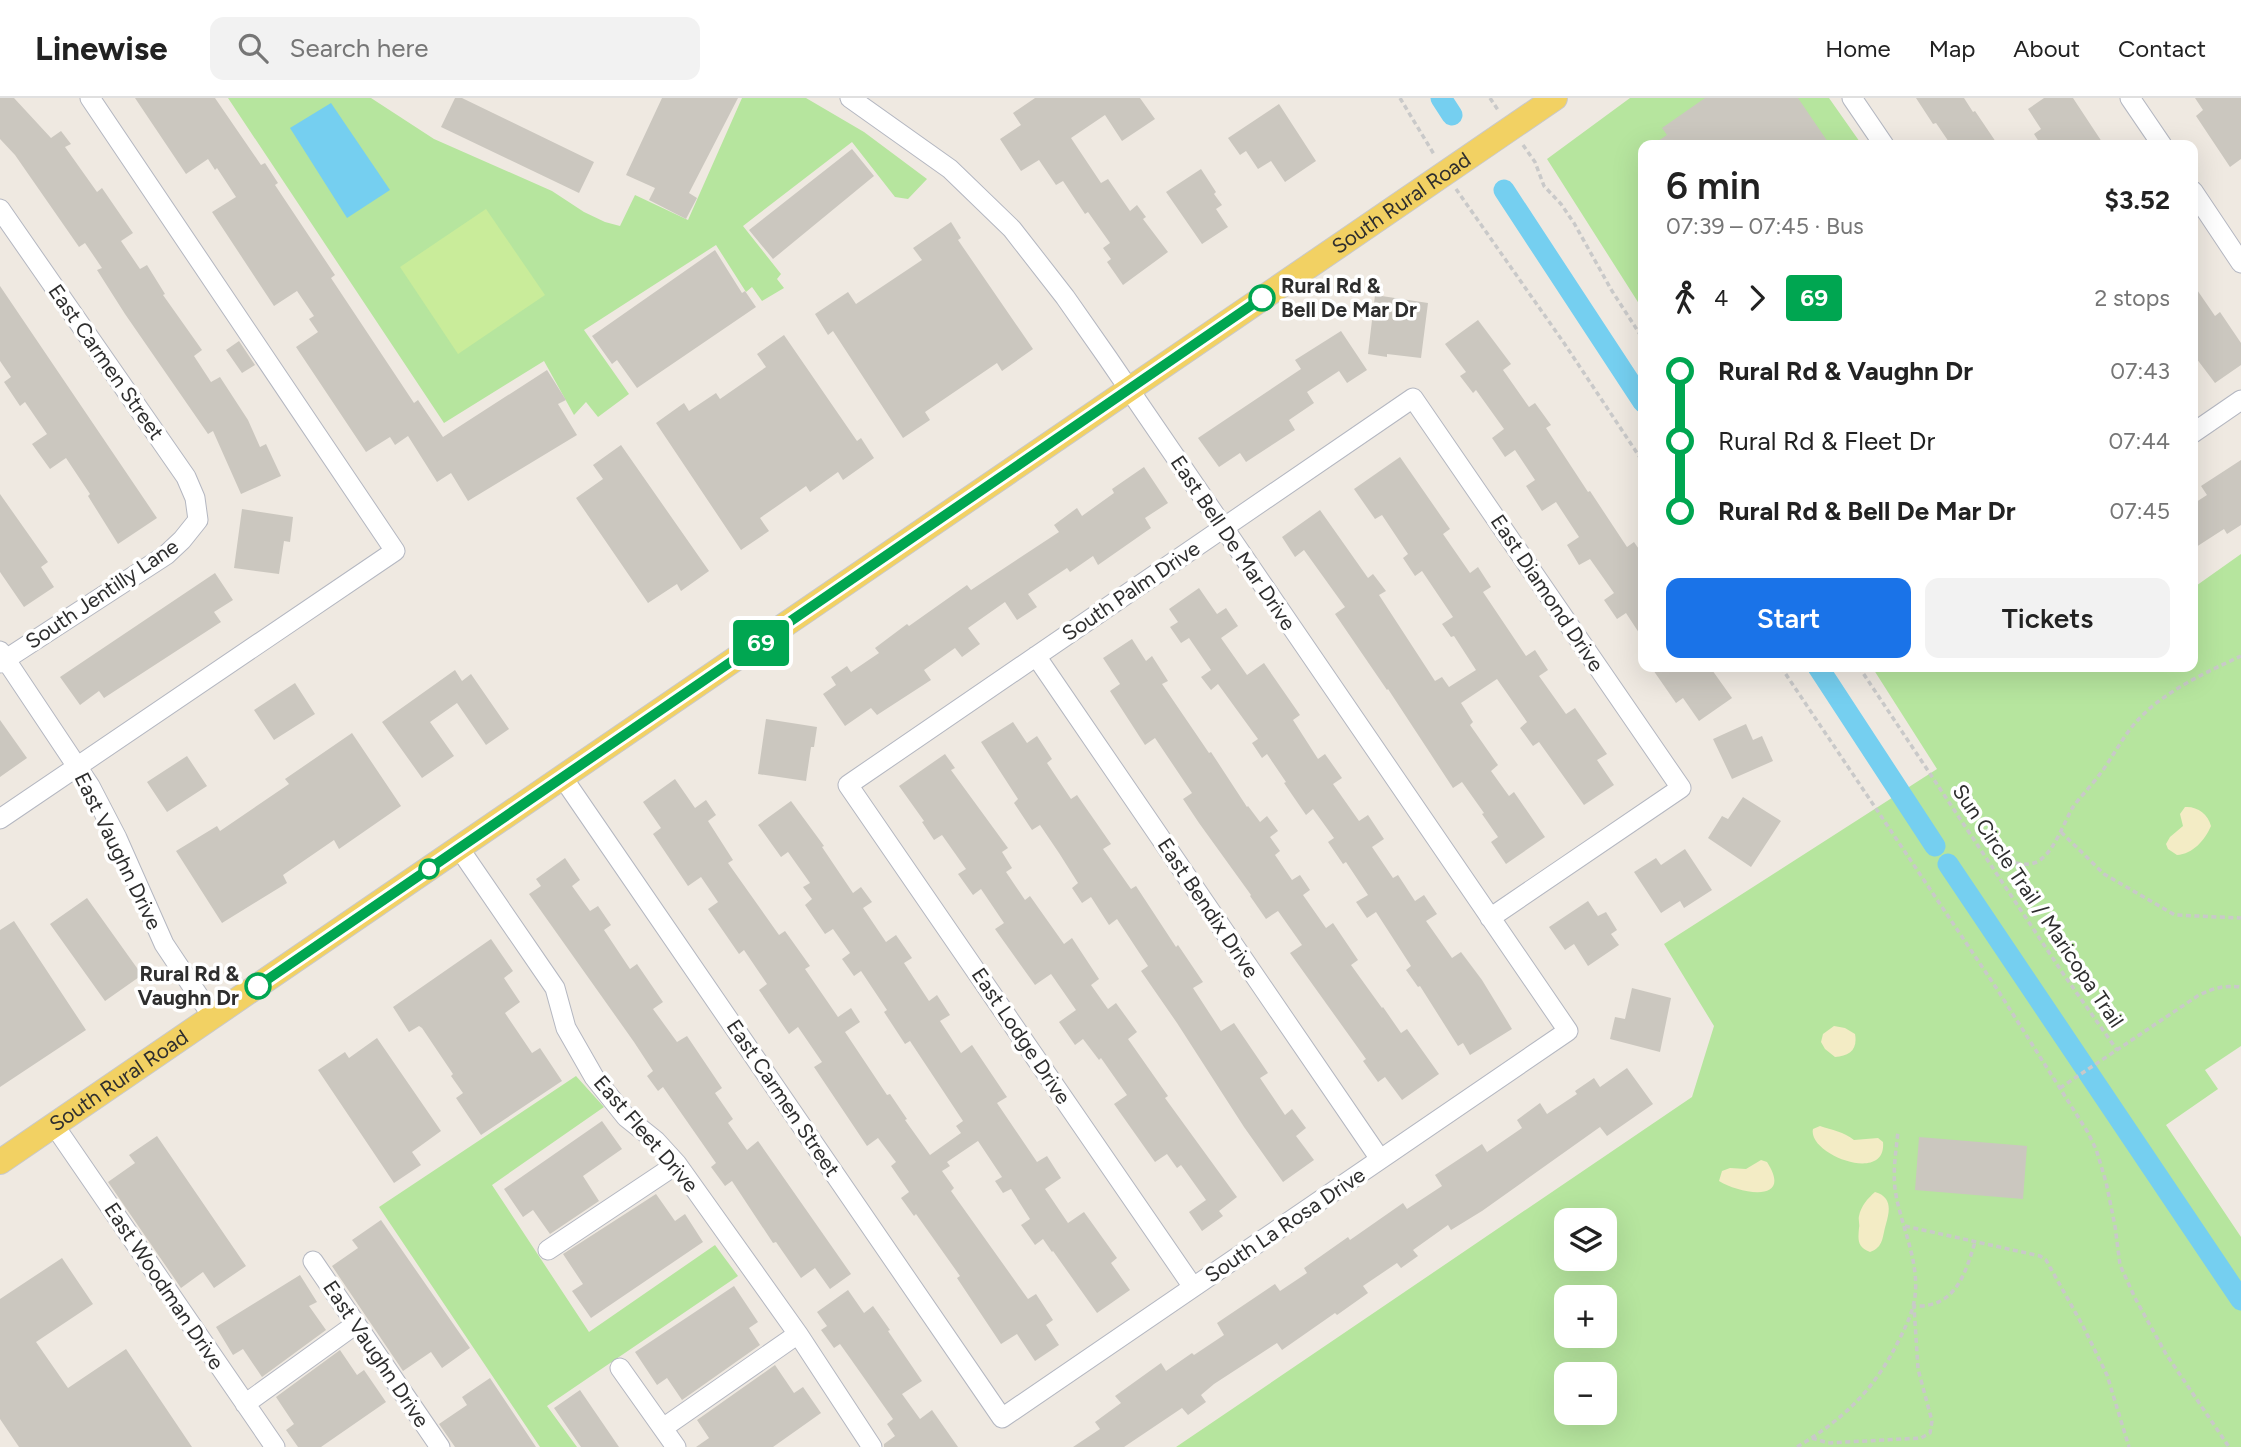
<!DOCTYPE html>
<meta charset="utf-8">
<style>
:root{--surface:#fff;--page:#f2f2f2;--text:#222;--muted:#767676;--line:#e0e0e0;--accent:#1a73e8}
body{margin:0;font-family:Figtree,sans-serif;background:var(--page);color:var(--text);height:100vh;display:flex;flex-direction:column;font-size:26px;white-space:nowrap}
*{box-sizing:border-box;margin:0}
p{font-size:23px;color:var(--muted)}
.icon{flex:none;width:38px;height:38px;fill:none;stroke:currentColor;stroke-width:2;stroke-linecap:round;stroke-linejoin:round}
.map{position:relative;flex:1;overflow:hidden}
.drawer{position:absolute;left:1638px;top:42px;width:560px;height:532px;display:flex;flex-direction:column;background:var(--surface);border-radius:14px;box-shadow:0 7px 28px #0002}
.drawer>*{flex:none}
.badge{padding:0 14px;border-radius:5px;font-size:24px;line-height:46px}
.buttons{position:absolute;left:1554px;top:1110px;display:grid;gap:14px}
.buttons a{display:grid;place-items:center;width:63px;height:63px;border-radius:14px;background:var(--surface);box-shadow:0 7px 28px #0002;font-size:35px}
.map>.badge{position:absolute;translate:-50% -50%;box-shadow:0 0 0 4px #fff}
.legs{display:flex;align-items:center;gap:10px;height:77px;padding:0 28px;font-size:23px}
.legs p{margin-inline-start:auto}
.head{display:flex;align-items:center;justify-content:space-between;height:119px;padding:0 28px}
h1{font-size:38px;font-weight:600;line-height:52px}
.cta{display:flex;gap:14px;margin-top:auto;padding:14px 28px}
.cta a{flex:1;height:80px;border-radius:14px;background:var(--accent);color:#fff;font-size:28px;font-weight:600;line-height:80px;text-align:center}
.cta a+a{background:var(--page);color:var(--text)}
ul{padding:0 28px;list-style:none}
li{display:flex;align-items:center;gap:24px;height:70px;font-size:26px}
li i{display:grid;place-items:center;width:10px;height:100%;margin:0 9px;background:currentColor}
li i::after{content:'';width:18px;height:18px;margin:-9px;border:5px solid;border-radius:50%;background:var(--surface)}
li p{margin-inline-start:auto}
li:first-child i{background:linear-gradient(#0000 50%,currentColor 0)}
li:last-child i{background:linear-gradient(currentColor 50%,#0000 0)}
header{display:flex;align-items:center;gap:42px;box-sizing:border-box;height:98px;padding:0 35px;background:var(--surface);border-bottom:2px solid var(--line)}
header strong{font-size:33px}
nav{display:flex;gap:38px;margin-inline-start:auto;font-size:24px}
.search{width:490px;height:63px;background:var(--page);display:flex;align-items:center;gap:18px;box-sizing:border-box;padding:0 24px;border-radius:14px;color:var(--muted);font-size:26px}
.map>svg:first-child{display:block}
.green{fill:#b6e59e;fill-rule:evenodd}
.sand{fill:#f3ecc5}
.pitch{fill:#c9ec9a}
.water{fill:#75cff0}
.lines{fill:none;stroke-linecap:round;stroke-linejoin:round}
.canal{stroke:#75cff0;stroke-width:21}
.building{fill:#cbc7bf}
.minor-casing{stroke:#b4b7c1;stroke-width:21}
.major-casing{stroke:#c9c9c9;stroke-width:26}
.path{stroke:#c9c9c9;stroke-width:3.5;stroke-dasharray:5 3.5;stroke-linecap:butt}
.minor{stroke:#fff;stroke-width:19}
.major{stroke:#f2d163;stroke-width:24}
.line-1-casing{stroke:#fff;stroke-width:16}
.line-1{stroke:#00a651;stroke-width:10}
.stop-1-dot{fill:#fff;stroke:#00a651;stroke-width:3.5}
.labels{text-anchor:middle;stroke-width:7;stroke-linejoin:round;paint-order:stroke}
.street-label{font-size:21px;fill:#2e2e2e;stroke:#fff}
.stop-label{font-size:21px;font-weight:bold;fill:#2e2e2e;stroke:#fff;text-anchor:start}
</style>
<header>
<strong>Linewise</strong>
<div class="search"><svg class="icon" aria-label="search" viewBox="0 0 24 24"><circle cx="10" cy="10" r="6"/><path d="M15 15l6 6"/></svg>Search here</div>
<nav><a>Home</a><a>Map</a><a>About</a><a>Contact</a></nav>
</header>
<div class="map">
<svg width="2241" height="1349" viewBox="0 0 2241 1349">
<rect width="100%" height="100%" fill="#efe9e1"/>
<!-- green -->
<path class="green" d="M228 0H371L434 41 552 93 584 114 605 124 620 128 635 97 688 122 742 0H806L864 34 927 81 908 101 895 99 852 44 743 128 781 176 777 181 784 190 762 203 752 189 746 194 716 147 584 232 629 296 598 319 586 304 574 317 544 263 444 325Z
M1630 0H1829L1862 47H1643V212L1547 61Z
M2241 456V948L2205 972 2218 991 2166 1027 2241 1139V1349H1176L1692 999 1714 928 1664 846 1937 671 1872 569H2193V490ZM1566 1122H1605V1160H1566ZM1566 1199H1605V1237H1566ZM1566 1276H1605V1314H1566Z
M576 978 604 1009 492 1087 589 1234 715 1147 738 1178 547 1308 577 1349H540L379 1109Z"/>
<!-- sand -->
<path class="sand" d="M2185 709C2197 708 2208 716 2211 728 2205 742 2193 756 2177 757L2168 751 2166 746 2170 739 2183 728 2180 716Z
M1834 928 1845 930 1855 936C1858 952 1849 958 1835 959L1825 951 1821 944 1823 936Z
M1820 1028C1832 1032 1844 1034 1854 1042L1878 1040 1883 1044C1887 1087 1807 1056 1813 1031Z
M1761 1062 1767 1064C1794 1106 1740 1096 1719 1083L1722 1073 1730 1070 1746 1071Z
M1875 1094C1892 1099 1890 1112 1886 1126 1882 1139 1884 1149 1870 1154 1857 1149 1858 1142 1859 1130 1860 1126 1858 1122 1859 1118 1861 1108 1868 1100 1875 1094Z"/>
<!-- pitch -->
<path class="pitch" d="M486 111 545 197 458 256 400 169Z"/>
<!-- water -->
<path class="water" d="M331 5 390 92 347 120 290 30Z"/>
<g class="lines">
<!-- canal -->
<path class="canal" d="M1441 0 1452 17
M1504 92 1643 304
M1818 569 1935 748
M1948 766 2241 1202"/>
</g>
<!-- building -->
<path class="building" d="M0 0H14L51 40 61 33 71 46 65 49 97 94 102 90 133 135 121 143 140 171 147 167 165 196 163 197 202 252 194 258 211 284 220 279 248 322 260 349 266 346 281 378 241 396 213 333 208 336 125 216 97 172 102 170 85 145 79 149 15 57 0 41Z
M135 0H215L261 67 265 65 278 85 275 87 335 177 331 180 414 305 418 302 443 339 547 272 566 302 558 306 577 337 468 403 451 375 437 384 408 338 395 347 390 339 366 354 296 249 318 234 309 221 314 218 297 193 274 208 212 114 236 99 217 70 215 72 208 61 186 76Z
M455 0H462L594 64 579 95 441 29Z
M662 0H738L689 95 697 100 686 121 649 102 655 90 626 77Z
M1035 0H1140L1155 21 1122 43 1105 17 1071 40 1101 85 1108 81 1130 113 1137 107 1146 119 1143 121 1168 154 1123 187 1107 164 1111 161 1103 150 1110 145 1088 114 1085 116 1063 83 1056 87 1039 62 1021 73 1000 41 1021 27 1013 15Z
M1705 0H1798L1830 47H1652L1667 37 1662 30Z
M1916 0H1964L1973 14 1975 13 1998 47H1951L1936 25 1933 26Z
M2044 0H2073L2104 47H2041L2034 36 2041 31 2028 11Z
M2195 0H2241V61L2230 69 2196 18 2203 12Z
M1279 6 1316 63 1285 84 1271 63 1258 71 1246 53 1240 57 1228 40Z
M852 51 874 78 773 161 749 132Z
M1201 71 1216 94 1214 96 1222 107 1216 111 1228 129 1202 146 1166 94Z
M951 124 961 140 958 142 1033 251 1002 273 997 265 925 314 930 322 903 340 833 233 828 237 815 216 848 194 856 206 922 162 913 150Z
M715 152 742 195 745 193 756 209 637 290 617 262 612 266 592 238Z
M2193 186 2215 218 2220 214 2241 245V267L2215 285 2193 256Z
M0 188 157 420 118 446 88 398 90 396 66 360 50 371 32 346 47 336 25 304 20 308 4 284 11 279 0 263Z
M1375 197 1428 205 1421 260 1387 256V259L1368 256Z
M1478 222 1511 266 1503 272 1529 309 1535 305 1551 327 1546 330 1588 394 1590 393 1627 449 1634 444 1643 457V541L1626 515 1617 521 1604 502 1614 495 1590 461 1579 467 1567 447 1579 439 1556 404 1542 413 1526 388 1535 382 1515 352 1505 359 1492 340 1504 331 1476 292 1473 295 1460 278 1466 274 1445 246Z
M1341 233 1367 272 1347 285 1339 273 1307 294 1314 305 1289 322 1295 332 1246 364 1240 355 1219 369 1198 340 1301 271 1295 262Z
M784 237 857 343 861 340 874 360 843 382 838 374 810 394 806 388 760 420 769 433 741 452 656 325 684 305 689 313 716 295 720 301 766 269 757 256Z
M239 243 255 267 242 275 226 252Z
M621 347 709 473 681 493 677 486 648 505 576 400 603 381 593 367Z
M1400 359 1450 431 1443 436 1470 475 1478 469 1491 489 1483 494 1526 558 1535 552 1548 572 1539 578 1566 616 1575 610 1607 656 1597 662 1614 687 1584 707 1539 644 1533 648 1520 630 1527 624 1497 581 1461 605 1473 624 1470 627 1498 667 1491 673 1509 698 1514 694 1545 739 1506 766 1491 744 1498 739 1482 716 1484 715 1462 684 1453 690 1388 591 1387 592 1335 516 1345 509 1304 452 1295 459 1282 439 1320 412 1368 480 1373 476 1386 493 1379 497 1435 583 1442 579 1449 589 1476 572 1454 538 1451 539 1442 526 1453 519 1422 473 1415 478 1403 460 1408 456 1382 417 1375 421 1354 391Z
M2241 362V427L2227 436 2224 431 2193 451V406L2207 397 2201 388Z
M1144 369 1168 405 1145 420 1151 430 1098 467 1093 458 1070 474 1067 470 1028 496 1037 509 1017 522 1005 504 968 530 980 546 962 559 955 550 924 572 931 582 877 617 871 610 845 628 823 596 836 587 831 579 847 568 851 574 879 555 875 550 907 526 909 528 967 487 971 492 1059 434 1054 427 1077 410 1082 418 1114 395 1112 391Z
M0 396 48 464 41 469 54 489 24 509 0 474Z
M242 411 293 419 290 444 284 443 279 476 234 470Z
M215 475 233 502 214 514 221 524 104 600 99 593 80 607 60 579Z
M1199 490 1217 516 1226 510 1238 528 1221 540 1247 577 1264 565 1300 617 1293 622 1318 661 1325 656 1342 680 1333 686 1359 723 1368 717 1384 741 1372 749 1393 780 1398 777 1415 803 1424 797 1437 816 1426 823 1452 860 1461 854 1482 882 1512 931 1470 957 1463 945 1458 948 1420 888 1418 889 1406 872 1411 868 1376 814 1367 820 1356 804 1368 797 1346 764 1343 766 1328 744 1334 740 1313 711 1306 717 1284 685 1286 684 1267 656 1262 660 1252 645 1258 641 1218 586 1211 592 1201 579 1211 572 1189 540 1181 545 1170 529 1178 524 1169 511Z
M1132 541 1146 563 1152 558 1168 583 1162 586 1209 655 1211 654 1247 709 1248 708 1260 724 1267 718 1278 733 1270 739 1280 753 1275 757 1292 782 1300 777 1310 792 1303 797 1326 830 1333 825 1358 862 1351 867 1382 910 1383 909 1401 935 1407 931 1439 976 1402 1002 1385 979 1378 984 1363 963 1366 961 1290 855 1302 847 1278 813 1266 821 1250 798 1251 797 1199 725 1183 701 1192 695 1155 640 1145 647 1110 593 1120 586 1103 560Z
M1651 569H1710L1732 600 1699 623 1683 600 1676 605Z
M455 572 462 583 471 576 509 631 486 647 457 605 430 624 454 658 422 680 382 624Z
M295 585 315 616 274 642 254 612Z
M766 621 817 629 814 649H811L806 683 758 676Z
M0 622 27 660 0 679Z
M1013 624 1027 645 1037 638 1052 661 1047 665 1071 701 1077 697 1111 746 1103 751 1131 791 1136 788 1176 849 1178 847 1203 884 1193 890 1221 933 1234 925 1268 975 1260 980 1285 1017 1292 1011 1306 1030 1296 1038 1314 1062 1283 1084 1244 1029 1177 925 1141 873 1148 868 1117 821 1109 827 1091 799 1082 805 1072 790 1078 785 1059 755 1040 727 1032 732 1014 705 1018 701 981 644Z
M1746 626 1753 642 1762 638 1773 663 1732 681 1713 641Z
M352 635 401 708 339 751 334 742 283 777 287 785 222 825 176 753 217 728 220 733 289 686 285 681Z
M945 656 955 670 951 672 1008 750 1002 754 1012 770 1006 774 1025 802 1030 798 1064 846 1072 840 1099 881 1091 887 1108 911 1116 905 1137 934 1128 941 1168 998 1165 1000 1237 1099 1219 1113 1223 1118 1202 1133 1189 1114 1206 1102 1181 1067 1177 1070 1167 1056 1155 1064 1114 1006 1127 997 1101 960 1099 962 1083 941 1075 947 1059 924 1076 912 1051 876 1035 887 995 831 1004 825 981 791 973 797 958 776 966 771 942 737 934 742 922 724 924 723 899 688Z
M187 658 207 688 167 714 147 684Z
M675 681 695 710 706 702 716 717 708 723 733 762 728 765 779 837 785 833 810 868 805 871 838 919 851 910 860 924 845 934 887 997 890 996 907 1021 905 1022 930 1057 961 1035 956 1028 963 1023 910 943 905 946 884 914 887 912 861 873 854 878 842 861 850 855 833 831 825 836 805 807 812 801 803 789 810 785 788 754 781 759 758 727 791 703 824 748 822 749 853 795 861 789 872 804 863 810 886 844 896 837 912 860 904 865 929 903 937 897 950 917 940 923 961 955 972 947 1007 999 997 1005 1037 1064 1047 1058 1061 1080 1045 1091 1068 1125 1084 1114 1117 1160 1111 1165 1130 1192 1097 1215 1053 1153 1052 1154 1043 1141 1035 1147 1021 1127 1030 1121 1011 1091 1003 1095 995 1083 1002 1079 978 1043 947 1064 950 1068 942 1073 954 1090 951 1093 1028 1201 1036 1196 1053 1222 1046 1227 1059 1247 1035 1263 1017 1236 1001 1246 957 1180 960 1178 916 1116 914 1118 901 1100 909 1094 891 1068 896 1064 878 1040 867 1048 814 969 822 964 798 929 789 936 759 892 767 886 744 852 739 856 708 811 718 804 701 779 688 788 653 736 661 730 643 704Z
M1743 699 1781 723 1751 769 1708 740 1722 718 1728 721Z
M1685 751 1712 792 1684 810 1680 803 1661 815 1634 774 1656 760 1661 767Z
M565 760 580 782 572 788 590 813 598 808 611 827 604 832 630 871 637 866 663 904 653 911 677 944 687 938 722 990 715 995 733 1021 728 1025 747 1052 758 1043 851 1176 830 1191 815 1170 801 1180 776 1144 773 1145 732 1083 725 1088 711 1069 716 1065 663 989 658 993 647 978 653 973 634 944 529 796 541 788 536 781Z
M87 800 142 877 105 903 50 826Z
M1588 803 1598 818 1606 814 1617 832 1611 836 1619 847 1588 868 1574 846 1565 852 1549 829Z
M14 823 86 932 0 989V832Z
M491 841 513 873 504 880 520 904 505 915 532 955 540 950 562 983 481 1037 456 1000 463 995 451 978 453 976 422 930 419 928 409 934 393 909Z
M1632 890 1671 900 1660 954 1610 941 1615 919 1625 921Z
M377 940 441 1033 412 1054 421 1067 394 1085 318 972 345 954 349 960Z
M1627 970 1653 1006 1607 1038 1600 1029 1482 1113 1451 1132 1448 1127 1413 1152 1418 1158 1401 1170 1397 1165 1363 1188 1368 1195 1337 1217 1335 1215 1282 1252 1277 1245 1214 1286 1201 1297 1206 1304 1188 1317 1182 1310 1124 1349H1073L1100 1331 1095 1324 1121 1305 1115 1298 1161 1265 1166 1273 1192 1255 1194 1257 1224 1237 1217 1225 1275 1186 1280 1193 1307 1175 1304 1170 1348 1139 1350 1142 1403 1105 1407 1111 1442 1088 1435 1077 1482 1046 1487 1054 1522 1030 1517 1022 1540 1005 1547 1016 1577 996 1575 993 1594 980 1600 989Z
M602 1023 622 1051 583 1078 599 1103 550 1136 533 1112 523 1119 504 1091Z
M157 1038 246 1168 214 1190 203 1174 181 1190 108 1084 135 1065 129 1057Z
M1919 1039 2027 1048 2023 1101 1915 1092Z
M656 1096 675 1123 685 1116 703 1144 591 1220 572 1193 583 1186 563 1156Z
M381 1122 470 1250 442 1270 431 1254 403 1273 332 1168 358 1150 352 1142Z
M62 1160 93 1206 36 1244 68 1290 126 1251 192 1349H19L0 1321V1201Z
M300 1177 317 1204 309 1208 326 1232 262 1279 243 1251 233 1257 216 1229Z
M734 1188 758 1224 749 1230 760 1247 682 1302 667 1280 657 1287 635 1254Z
M848 1192 864 1215 873 1208 890 1232 888 1233 922 1283 902 1296 920 1321 932 1312 958 1349H884V1346L895 1338 887 1326 893 1321 850 1260 840 1246 834 1250 821 1232 827 1228 817 1214Z
M340 1252 357 1277 364 1272 386 1304 321 1349H298L286 1332 294 1326 276 1299Z
M775 1267 794 1295 803 1289 821 1315 773 1349H696L709 1340 697 1322Z
M490 1280 536 1349H455L439 1326 467 1307 462 1299Z
M580 1292 619 1349H581L554 1310Z"/>
<g class="lines">
<defs>
<path id="minor" d="M1852 0 1884 47
M2130 0 2162 47
M2193 93 2241 165
M0 111 186 379 195 400 198 422 182 442 166 457 0 565
M2193 335 2241 302
M0 553 90 688 117 740 164 846 212 918
M1036 558 1380 1061
M563 680 1002 1320 1568 933 1107 259 1065 199 1012 131 950 71 850 0
M0 721 395 453 90 0
M459 750 555 890 566 930 594 979 626 1019 656 1043 677 1066 798 1236 872 1349
M54 1027 275 1349
M548 1152 677 1066
M313 1163 440 1349
M1193 1189 848 687 1413 300 1681 690 1490 820
M620 1270 676 1349
M245 1306 356 1226
M663 1330 798 1236"/>
<g id="major">
<path id="s1" d="M0 1064 1555 0"/>
</g>
</defs>
<!-- minor casing -->
<use href="#minor" class="minor-casing"/>
<!-- major casing -->
<use href="#major" class="major-casing"/>
<!-- path -->
<path class="path" d="M1400 0 1435 58
M1490 0 1498 12
M1523 47 1535 64 1544 88 1561 106 1574 125 1612 193 1643 241
M1456 91 1564 245 1643 364
M1781 569 1997 891 2087 1033 2096 1051 2106 1084 2115 1128 2120 1167 2135 1200 2166 1256 2229 1349
M1859 569 2064 877 2117 952
M1977 732C1992 747 2009 772 2034 765 2052 760 2064 724 2073 709 2080 699 2092 687 2100 676 2113 659 2123 638 2137 623 2164 593 2205 575 2241 558
M2061 734 2104 776 2175 817 2241 820
M2060 990 2199 897C2214 890 2224 887 2241 889
M1905 1128 2040 1158 2046 1162 2083 1228 2107 1277 2129 1349
M1812 1340 1828 1345 1921 1340 1930 1335 1932 1323 1918 1271 1914 1208C1955 1210 1965 1177 1975 1144
M1797 1349C1845 1320 1874 1292 1899 1242 1911 1218 1918 1203 1915 1175 1912 1148 1901 1124 1896 1097 1892 1076 1896 1054 1898 1033"/>
<!-- minor -->
<use href="#minor" class="minor"/>
<!-- major -->
<use href="#major" class="major"/>
</g>
<g class="lines">
<defs>
<path id="line-1" d="M258 888 1262 200"/>
</defs>
<!-- line-1 casing -->
<use href="#line-1" class="line-1-casing"/>
<!-- line-1 -->
<use href="#line-1" class="line-1"/>
</g>
<!-- markers -->
<g class="stop-1-dot">
<circle cx="1262" cy="200" r="12"/>
<circle cx="429" cy="771" r="9"/>
<circle cx="258" cy="888" r="12"/>
</g>
<g class="labels">
<!-- street labels -->
<g class="street-label">
<text dy="7" stroke="none"><textPath href="#s1" startOffset="1698">South Rural Road</textPath></text>
<text transform="translate(106 264) rotate(55)" y="7">East Carmen Street</text>
<text transform="translate(1233 445) rotate(56)" y="7">East Bell De Mar Drive</text>
<text transform="translate(1131 493) rotate(-34)" y="7">South Palm Drive</text>
<text transform="translate(1547 495) rotate(56)" y="7">East Diamond Drive</text>
<text transform="translate(102 496) rotate(-34)" y="7">South Jentilly Lane</text>
<text transform="translate(118 753) rotate(64)" y="7">East Vaughn Drive</text>
<text transform="translate(2038 808) rotate(56)" y="7">Sun Circle Trail / Maricopa Trail</text>
<text transform="translate(1208 810) rotate(56)" y="7">East Bendix Drive</text>
<text transform="translate(1021 938) rotate(56)" y="7">East Lodge Drive</text>
<text dy="7" stroke="none"><textPath href="#s1" startOffset="144">South Rural Road</textPath></text>
<text transform="translate(783 1000) rotate(56)" y="7">East Carmen Street</text>
<text transform="translate(646 1036) rotate(49)" y="7">East Fleet Drive</text>
<text transform="translate(1285 1127) rotate(-34)" y="7">South La Rosa Drive</text>
<text transform="translate(164 1188) rotate(56)" y="7">East Woodman Drive</text>
<text transform="translate(376 1256) rotate(56)" y="7">East Vaughn Drive</text>
</g>
<!-- stop labels -->
<g class="stop-label">
<text x="1281" y="195">Rural Rd &amp;<tspan x="1281" dy="24">Bell De Mar Dr</tspan></text>
<text x="239" y="883" text-anchor="end">Rural Rd &amp;<tspan x="239" dy="24">Vaughn Dr</tspan></text>
</g>
</g>
</svg>
<div class="buttons">
<a><svg class="icon" aria-label="layers" viewBox="0 0 24 24"><path d="M12 4l9 5-9 5-9-5zM3 14l9 5 9-5"/></svg></a>
<a>+</a>
<a>−</a>
</div>
<b class="badge" style="left:761px;top:545px;background:#00a651;color:#fff">69</b>
<section class="drawer">
<div class="head"><div><h1>6 min</h1><p>07:39 – 07:45 · Bus</p></div><b>$3.52</b></div>
<div class="legs"><svg class="icon" aria-label="walk" viewBox="0 0 24 24"><circle cx="13" cy="4" r="2"/><path d="M13 8l-2 6 4 7M11 14l-3 7M7 12l3-4h3l4 4"/></svg>4<svg class="icon" aria-label="forward" viewBox="0 0 24 24"><path d="M9 5l7 7-7 7"/></svg><b class="badge" style="background:#00a651;color:#fff">69</b><p>2 stops</p></div>
<ul>
<li><i style="color:#00a651"></i><b>Rural Rd &amp; Vaughn Dr</b><p>07:43</p></li>
<li><i style="color:#00a651"></i><span>Rural Rd &amp; Fleet Dr</span><p>07:44</p></li>
<li><i style="color:#00a651"></i><b>Rural Rd &amp; Bell De Mar Dr</b><p>07:45</p></li>
</ul>
<div class="cta"><a>Start</a><a>Tickets</a></div>
</section>
</div>
